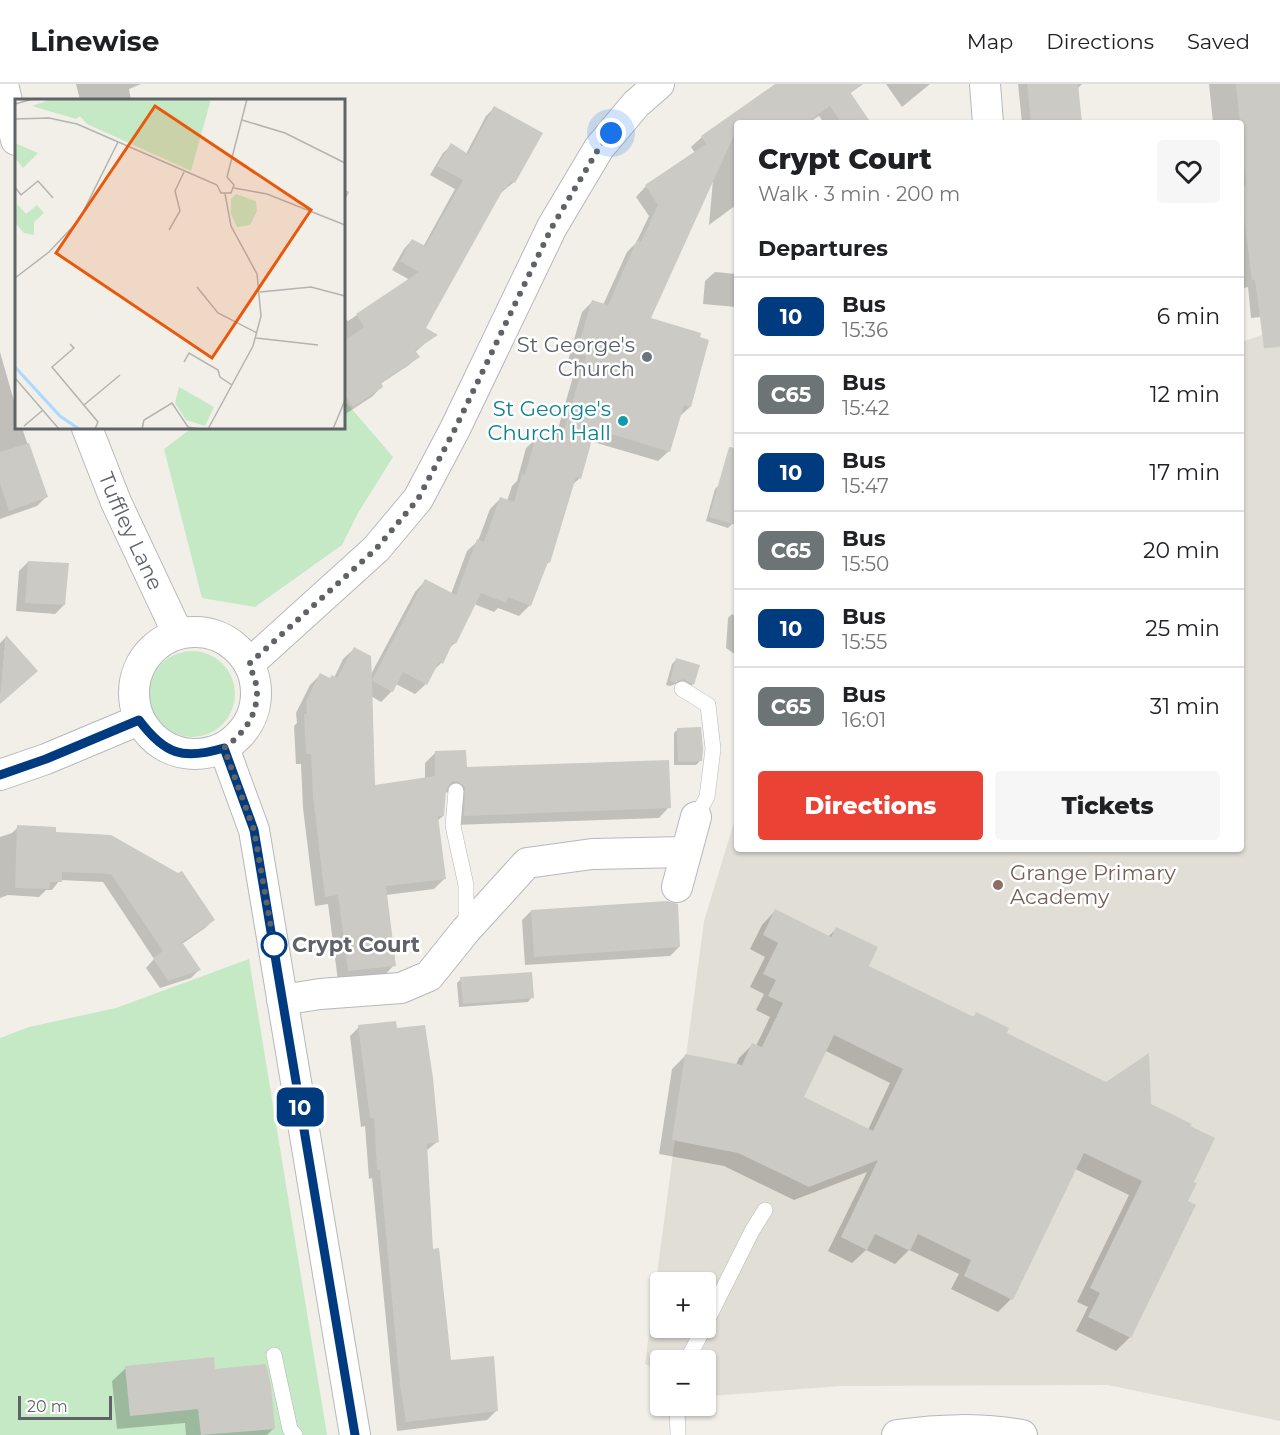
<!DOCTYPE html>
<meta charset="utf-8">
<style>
:root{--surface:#fff;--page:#f6f6f6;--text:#202124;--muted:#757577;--line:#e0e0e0;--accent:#ea4335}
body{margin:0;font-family:Montserrat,sans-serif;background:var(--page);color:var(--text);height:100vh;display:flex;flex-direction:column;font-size:22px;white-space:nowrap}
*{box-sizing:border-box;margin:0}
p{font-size:20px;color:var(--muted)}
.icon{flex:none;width:33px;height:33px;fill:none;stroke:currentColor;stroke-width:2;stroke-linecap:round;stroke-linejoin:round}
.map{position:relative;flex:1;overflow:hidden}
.panel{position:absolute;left:734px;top:36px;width:510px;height:732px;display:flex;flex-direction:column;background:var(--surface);border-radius:6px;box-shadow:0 2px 4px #0004}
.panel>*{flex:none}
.badge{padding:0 12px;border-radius:9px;font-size:21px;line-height:39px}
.fabs{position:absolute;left:650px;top:1188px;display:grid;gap:12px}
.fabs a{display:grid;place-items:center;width:66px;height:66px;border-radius:6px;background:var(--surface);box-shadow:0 2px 4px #0004;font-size:30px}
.scale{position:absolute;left:18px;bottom:15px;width:94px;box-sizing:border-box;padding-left:6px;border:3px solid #5f6368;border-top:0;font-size:16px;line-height:21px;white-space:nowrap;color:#5f6368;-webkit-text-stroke:4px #fff;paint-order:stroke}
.you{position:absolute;width:30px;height:30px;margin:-15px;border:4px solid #fff;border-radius:50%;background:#1a73e8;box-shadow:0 0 0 9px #1a73e833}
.map>.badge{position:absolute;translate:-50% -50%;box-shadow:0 0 0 3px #fff}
h2{padding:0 24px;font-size:22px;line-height:54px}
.round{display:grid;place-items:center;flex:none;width:63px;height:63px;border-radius:6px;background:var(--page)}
.overview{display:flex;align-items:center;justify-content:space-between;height:102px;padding:0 24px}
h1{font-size:28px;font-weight:800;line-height:45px}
.primary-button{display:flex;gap:12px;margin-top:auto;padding:12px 24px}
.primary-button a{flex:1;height:69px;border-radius:6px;background:var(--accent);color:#fff;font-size:24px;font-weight:800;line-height:69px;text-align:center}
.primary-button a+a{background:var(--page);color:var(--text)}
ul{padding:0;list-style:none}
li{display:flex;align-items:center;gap:18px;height:78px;padding:0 24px;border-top:2px solid var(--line)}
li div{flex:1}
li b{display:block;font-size:22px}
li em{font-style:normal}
li .badge{min-width:66px;font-weight:700;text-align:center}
header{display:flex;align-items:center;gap:36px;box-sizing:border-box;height:84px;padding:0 30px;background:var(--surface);border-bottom:2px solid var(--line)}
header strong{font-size:28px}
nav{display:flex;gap:33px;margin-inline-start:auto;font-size:21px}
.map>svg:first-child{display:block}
.education{fill:#e1ded6;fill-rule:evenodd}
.green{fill:#c5e8c5}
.shadow{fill:#0003;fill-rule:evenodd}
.building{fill:#cccac5;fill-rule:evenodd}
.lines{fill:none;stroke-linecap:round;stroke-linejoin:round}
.service-casing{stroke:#b5b8bc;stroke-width:16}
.minor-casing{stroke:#b5b8bc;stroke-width:32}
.service{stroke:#fff;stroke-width:15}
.minor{stroke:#fff;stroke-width:30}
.line-casing{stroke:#fff;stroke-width:14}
.line{stroke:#003b80;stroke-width:9}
.walk{stroke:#5f6368;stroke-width:6;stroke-dasharray:0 10.8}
.worship-dot{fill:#6b7280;stroke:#fff;stroke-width:2}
.culture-dot{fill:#0f9aa8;stroke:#fff;stroke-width:2}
.education-dot{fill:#8d6e63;stroke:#fff;stroke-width:2}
.stop-dot{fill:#fff;stroke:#003b80;stroke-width:3}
.labels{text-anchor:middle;stroke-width:5;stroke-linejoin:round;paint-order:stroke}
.worship-label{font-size:21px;fill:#5b616d;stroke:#fff;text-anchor:end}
.culture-label{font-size:21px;fill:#0d838f;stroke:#fff;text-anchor:end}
.street-label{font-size:21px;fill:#5f6368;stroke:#fff}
.education-label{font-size:21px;fill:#785e54;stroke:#fff;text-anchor:start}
.stop-label{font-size:21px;font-weight:bold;fill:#5f6368;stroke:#fff;text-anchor:start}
.inset-river{fill:none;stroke:#aadaff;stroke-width:3}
.inset-road{fill:none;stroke:#b3b3b1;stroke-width:1.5}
.view{fill:#e8590c;fill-opacity:0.15;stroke:#e8590c;stroke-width:3}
.inset-edge{fill:none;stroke:#5f6368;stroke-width:3}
</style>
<header>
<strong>Linewise</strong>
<nav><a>Map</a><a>Directions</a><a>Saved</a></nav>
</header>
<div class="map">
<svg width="1280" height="1351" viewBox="0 0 1280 1351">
<rect width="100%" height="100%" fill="#f1efe8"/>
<!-- education -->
<path class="education" d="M1280 245V1337L1108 1301 841 1302 710 1312 705 1310V1276H660V1289L645 1280 704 837 736 732V765H1240L1241 258ZM660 1198H705V1244H660Z"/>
<!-- green -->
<path class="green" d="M344 316 393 373 358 429 342 461 255 523 202 514 164 365 192 344H344Z
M149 610a43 43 0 1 1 86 0a43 43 0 1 1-86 0Z
M249 875 327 1351H0V954L29 943 116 924Z"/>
<!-- shadow -->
<path class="shadow" d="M76 0H141L129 5 131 16H80Z
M779 0H863L849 10 861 39H824L819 32 808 39H736V121L709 141 713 96 649 235 690 323 679 333 669 367 658 377 590 357 580 394 571 402 549 478 545 482 530 521 519 532 498 524 494 528 474 520 455 559 448 565 441 579 431 589 426 600 415 610 396 600 392 607 381 618 371 612 373 702 425 695V679L436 668 465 685 669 723 659 734 454 741 450 709 445 708 443 732 437 737 445 794 434 805 386 811 394 881 384 892 338 897 328 820 315 822 303 724 301 680H296L294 642 297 639 296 629 310 601 320 591 329 596 334 594 343 575 354 565 370 592 415 508 425 497 451 510 467 467 478 457 490 425 500 415 507 417 512 402 517 397 526 364 537 354 554 359 576 282 567 280 582 228 592 218 603 221 627 168 636 159 649 132 636 113 646 102 695 69 691 63 702 53Z
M886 0H930L902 23Z
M1018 0H1082L1077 5 1080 39H1022Z
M1209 0H1280V231L1251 234 1248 203 1244 204 1240 174V39H1232V37L1213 39Z
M495 23 514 98 497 112 424 244 435 251 415 268 418 273 409 281 380 300 381 303 373 312 344 331V234L348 237 410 196 392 186 404 165 412 156 423 163 455 105 430 91 443 69 452 61 466 70 486 32Z
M344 105 349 108 344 118Z
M715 188 736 190V223L703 220 705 197Z
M0 268 16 324V344H22L46 413 37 422 0 435Z
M719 401 736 406V425L732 440 728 444 706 437 715 405Z
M28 478 64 521 55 530 16 527 19 487Z
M732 530 736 533V571L726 564 728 534Z
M6 553 0 620V559Z
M676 576 693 600 689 604 678 599 670 602 666 601 672 580Z
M678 645 700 677 696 681H674V649Z
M18 743 54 750 213 836 205 844 182 860 199 886 191 894 160 904 146 884 154 875 103 798 60 796 52 806H46L39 813 8 811 0 814V753L12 749Z
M531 827 679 863 670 872 525 881 522 836Z
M775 827 828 853 836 845 867 883 972 934 976 930 1005 950 1149 1021 1192 1099 1130 1253 1116 1267 1076 1247 1088 1223 1077 1218 1129 1111 1075 1085 1011 1215 998 1228 951 1205 959 1190 909 1166 895 1180 866 1166 852 1179 828 1167 867 1088 794 1116 724 1082 659 1070 672 985 686 971 736 981 739 974 753 960 756 962 770 933 756 926 764 910 750 903 765 873 750 865 762 841ZM824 966 890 999 868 1046 802 1013Z
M461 895 532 913 528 918 459 923 457 899Z
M359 943 437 1058 426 1067 431 1167 449 1278 497 1326 487 1336 397 1347 372 1094 369 1095 365 1042 361 1043 350 952Z
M126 1284 214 1287 274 1344 267 1351H186L185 1339 117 1345 112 1297Z"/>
<!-- building -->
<path class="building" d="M775 0H862L850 8 871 39H841L830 22 806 39H736V47L651 234 701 249 700 253 709 256 691 323 684 321 670 368 595 345 581 395 576 393 550 479 548 478 531 522 508 513 506 519 481 509 456 560 453 558 443 580 439 578 427 601 403 588 393 608 372 597 375 701 435 692V667L466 666 467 683 669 676 671 724 464 732 465 703 457 697 451 698 446 706 444 732H438L446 795 386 802 396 882 348 887 338 811 325 813 313 713 311 670H306L304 630H307L306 617 320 589 330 594 332 591 337 594 354 563 371 572 372 596 425 495 456 511 477 455 484 458 500 413 514 418 522 390 525 391 536 352 560 359 586 272 576 269 592 216 608 221 637 156 641 158 658 121 645 101 706 60 701 52Z
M1027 0H1078L1082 39H1031Z
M1236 0H1280V263L1264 264 1255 196H1252L1240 102 1246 101Z
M494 22 543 49 515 99 511 97 506 105 504 104 426 244 438 251 415 266 420 273 381 298 383 303 353 323 344 310V257L364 243 356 230 419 188 400 177 412 155 425 162 427 159 463 96 437 82 451 59 468 70Z
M29 359 48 413 9 427 0 399V368Z
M729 363 736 364V441L709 433Z
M28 477 69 479 65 521 25 519Z
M6 551 38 587 0 620V612Z
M676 574 700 581 694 601 683 595 675 599 670 597Z
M701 643 703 665 702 677 678 678 677 644Z
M17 741 56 743V748L111 751 178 789 182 787 215 836 182 858 201 886 168 897 153 874 163 867 111 790 62 788V798H50L49 805 15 804Z
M667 817 678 820 680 863 534 873 531 826Z
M775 825 831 853 836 843 878 863 869 882 974 933 976 928 1009 944 1007 949 1106 998 1149 969 1151 1020 1192 1040 1190 1042 1215 1054 1194 1098 1197 1099 1188 1117 1196 1121 1131 1254 1088 1233 1100 1209 1090 1204 1142 1097 1084 1069 1013 1216 964 1192 971 1176 918 1150 910 1167 875 1150 867 1166 841 1153 878 1076 809 1103 738 1069 672 1056 685 970 742 981 752 959 762 963 783 919 768 912 776 896 763 890 778 859 763 851ZM834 951 903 985 873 1047 804 1013Z
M532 888 534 914 463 920 460 893Z
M396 937 397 944 425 941 433 994 439 1058 427 1060 433 1165 439 1164 451 1276 494 1272 498 1327 406 1338 400 1301 380 1086H377L374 1034H370L358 941Z
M214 1273 215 1285 266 1280 271 1302 275 1345 201 1351 198 1325 130 1332 125 1282Z"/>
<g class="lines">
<defs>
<path id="service" d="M682 605 708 621 713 665 707 713 696 733
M456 707 453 742 466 801V843
M705 1241 752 1147 765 1126
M274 1271 290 1345 295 1351
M687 1276 704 1244
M677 1322 678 1351"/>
<g id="minor">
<path d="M3 0 16 56"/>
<path d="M985 0 988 39"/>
<path id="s1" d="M87 344 116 418 178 550"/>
<circle cx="195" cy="609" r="61"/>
<path d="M249 580 376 465 418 415 455 345 552 143 599 64 636 20 659 0"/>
<path d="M224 664 254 746 355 1351"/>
<path d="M0 691 46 675 139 636"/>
<path d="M677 803 696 733"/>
<path d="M282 916 320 910 401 904 429 892 466 846 527 779 592 770 686 768"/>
<path d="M897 1351C941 1345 978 1344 1022 1351"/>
</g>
</defs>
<!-- service casing -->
<use href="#service" class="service-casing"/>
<!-- minor casing -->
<use href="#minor" class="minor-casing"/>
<!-- service -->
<use href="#service" class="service"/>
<!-- minor -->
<use href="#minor" class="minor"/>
</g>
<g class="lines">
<defs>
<path id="line" d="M0 691 46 675 139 636C165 671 183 676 224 664L254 746 355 1351"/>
</defs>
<!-- line casing -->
<use href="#line" class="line-casing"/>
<!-- line -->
<use href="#line" class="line"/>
<!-- walk -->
<path class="walk" d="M274 861 254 746 224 664C243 650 257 633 257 608 257 599 252 588 249 580L376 465 418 415 455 345 552 143 599 64 611 49"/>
</g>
<!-- markers -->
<circle class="worship-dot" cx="647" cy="273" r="6"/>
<circle class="culture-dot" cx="623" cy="337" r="6"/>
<circle class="education-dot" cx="998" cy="801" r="6"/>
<circle class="stop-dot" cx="274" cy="861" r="12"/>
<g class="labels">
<!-- worship labels -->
<g class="worship-label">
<text x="635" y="268">St George's<tspan x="635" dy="24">Church</tspan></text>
</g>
<!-- culture labels -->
<g class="culture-label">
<text x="611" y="332">St George's<tspan x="611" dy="24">Church Hall</tspan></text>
</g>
<!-- street labels -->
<g class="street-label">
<text dy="7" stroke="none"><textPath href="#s1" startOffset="112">Tuffley Lane</textPath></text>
</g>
<!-- education labels -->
<g class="education-label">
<text x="1010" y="796">Grange Primary<tspan x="1010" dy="24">Academy</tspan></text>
</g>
<!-- stop labels -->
<g class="stop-label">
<text x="292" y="868">Crypt Court</text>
</g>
</g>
<!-- overview -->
<g transform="translate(15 15)">
<rect width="330" height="330" fill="#f1efe8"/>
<path d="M37 0H196L176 72 72 25 65 17 61 20 17 7ZM0 44 23 54 8 69 0 59ZM221 95 241 102 242 112 235 126 222 128 216 115V100ZM2 105 11 115 22 106 29 114 19 123V136L9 134 0 124ZM164 288 199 308 190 327 171 321 160 304Z" fill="#c5e8c5"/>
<path class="inset-river" d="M0 268 45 317 64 330"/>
<path class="inset-road" d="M0 5 18 0M0 20 34 19 62 25 202 86M227 21 270 34 330 64M212 78 232 0M202 86 206 94H216L219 86 212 78M0 88 6 96 23 82 38 99M219 89 252 95 330 126M154 131 165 112 160 92 169 73M0 179 34 153 64 121 103 43M182 188 203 214 242 234M245 193 296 188 330 197M241 239 303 246M55 245 59 249 37 268 83 323 80 330M169 263 174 254 203 271 205 278 217 286M0 279 44 330M69 306 105 276M9 327 28 311M127 330 129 321 157 304 173 328 185 330M193 330 238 247 246 217 242 175 216 127 210 95M318 330 330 301"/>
<path class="view" d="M140 7 296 111 197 259 41 154Z"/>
<rect width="330" height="330" class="inset-edge"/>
</g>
</svg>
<div class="fabs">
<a>+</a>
<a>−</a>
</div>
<div class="scale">20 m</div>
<div class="you" style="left:611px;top:49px"></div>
<b class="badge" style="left:300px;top:1023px;background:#003b80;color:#fff">10</b>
<section class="panel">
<div class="overview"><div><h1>Crypt Court</h1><p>Walk · 3 min · 200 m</p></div><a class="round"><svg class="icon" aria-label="heart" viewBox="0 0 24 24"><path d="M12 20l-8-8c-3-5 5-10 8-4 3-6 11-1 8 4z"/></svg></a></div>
<h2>Departures</h2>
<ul>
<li><span class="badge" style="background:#003b80;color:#fff">10</span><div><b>Bus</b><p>15:36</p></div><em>6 min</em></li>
<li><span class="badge" style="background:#6c7476;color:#fff">C65</span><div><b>Bus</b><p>15:42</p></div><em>12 min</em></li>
<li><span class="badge" style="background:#003b80;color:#fff">10</span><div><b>Bus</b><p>15:47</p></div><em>17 min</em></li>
<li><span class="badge" style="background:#6c7476;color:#fff">C65</span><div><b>Bus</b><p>15:50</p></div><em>20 min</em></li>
<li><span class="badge" style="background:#003b80;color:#fff">10</span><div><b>Bus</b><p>15:55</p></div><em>25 min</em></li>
<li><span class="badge" style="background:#6c7476;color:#fff">C65</span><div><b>Bus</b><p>16:01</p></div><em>31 min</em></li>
</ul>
<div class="primary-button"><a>Directions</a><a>Tickets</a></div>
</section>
</div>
